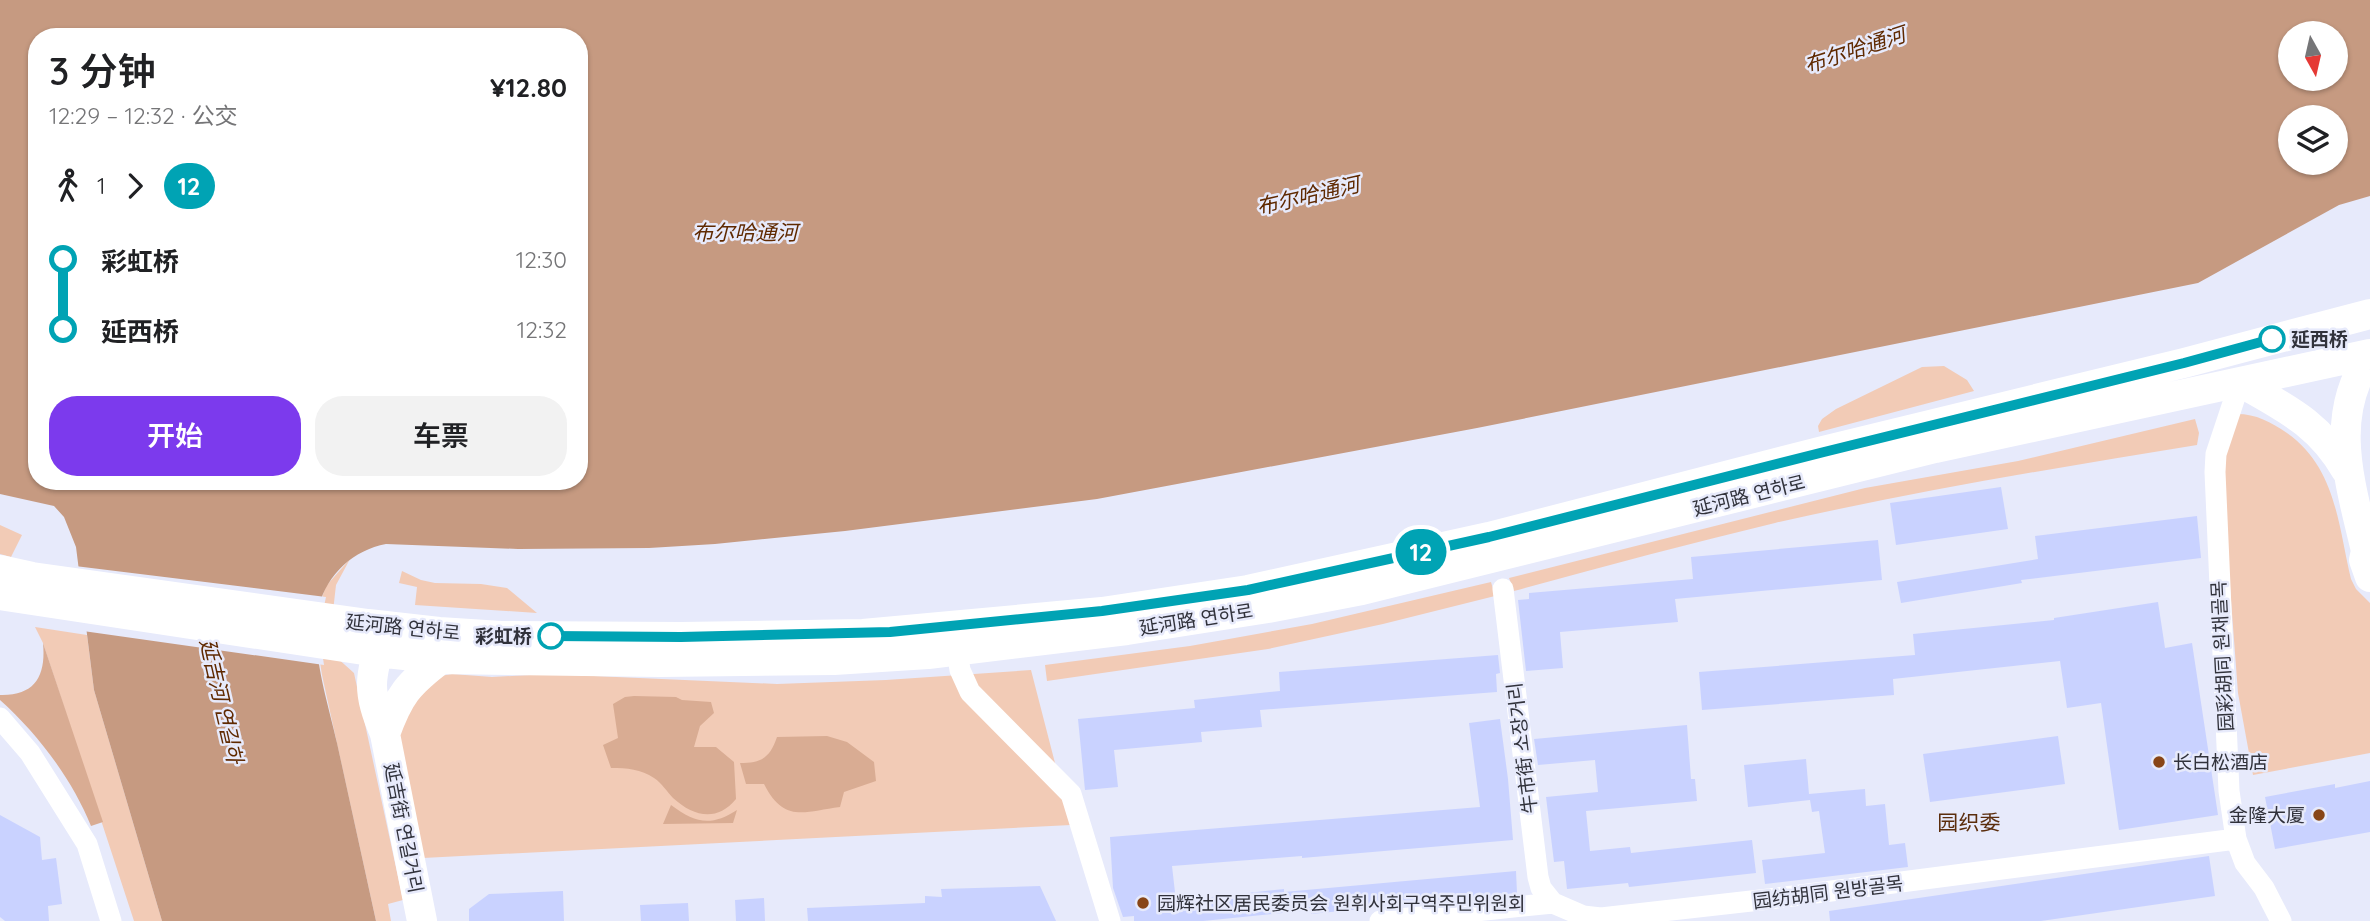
<!DOCTYPE html>
<html lang="zh">
<meta charset="utf-8">
<style>
:root{--surface:#fff;--page:#f2f2f2;--text:#202124;--muted:#757577;--accent:#7c3aed}
body{margin:0;font-family:Quicksand,"Noto Sans SC","Noto Sans KR",sans-serif;background:var(--page);color:var(--text);height:100vh;display:flex;flex-direction:column;font-size:26px;white-space:nowrap}
*{box-sizing:border-box;margin:0}
p{font-size:23px;color:var(--muted)}
.icon{flex:none;width:38px;height:38px;fill:none;stroke:currentColor;stroke-width:2;stroke-linecap:round;stroke-linejoin:round}
.map{position:relative;flex:1;overflow:hidden}
.drawer{position:absolute;left:28px;top:28px;width:560px;height:462px;display:flex;flex-direction:column;background:var(--surface);border-radius:28px;box-shadow:0 2px 5px #0004}
.drawer>*{flex:none}
.badge{padding:0 14px;border-radius:23px;font-size:24px;line-height:46px}
.needle{width:46px;rotate:172deg}
.fabs{position:absolute;left:2278px;top:21px;display:grid;gap:14px}
.fabs a{display:grid;place-items:center;width:70px;height:70px;border-radius:50%;background:var(--surface);box-shadow:0 2px 5px #0004;font-size:35px}
.map>.badge{position:absolute;translate:-50% -50%;box-shadow:0 0 0 4px #fff}
.legs{display:flex;align-items:center;gap:10px;height:77px;padding:0 21px;font-size:23px}
.legs p{margin-inline-start:auto}
.head{display:flex;align-items:center;justify-content:space-between;height:119px;padding:0 21px}
h1{font-size:38px;font-weight:600;line-height:52px}
.cta{display:flex;gap:14px;margin-top:auto;padding:14px 21px}
.cta a{flex:1;height:80px;border-radius:28px;background:var(--accent);color:#fff;font-size:28px;font-weight:600;line-height:80px;text-align:center}
.cta a+a{background:var(--page);color:var(--text)}
ul{padding:0 21px;list-style:none}
li{display:flex;align-items:center;gap:24px;height:70px;font-size:26px}
li i{display:grid;place-items:center;width:10px;height:100%;margin:0 9px;background:currentColor}
li i::after{content:'';width:18px;height:18px;margin:-9px;border:5px solid;border-radius:50%;background:var(--surface)}
li p{margin-inline-start:auto}
li:first-child i{background:linear-gradient(#0000 50%,currentColor 0)}
li:last-child i{background:linear-gradient(currentColor 50%,#0000 0)}
.map>svg:first-child{display:block}
.green{fill:#f2cbb6}
.forest{fill:#d9ac93}
.water{fill:#c69a81;fill-rule:evenodd}
.pier{fill:#e7eafb}
.building{fill:#c9d2ff}
.lines{fill:none;stroke-linecap:round;stroke-linejoin:round}
.street{stroke:#fff;stroke-width:21}
.secondary{stroke:#fff;stroke-width:30}
.line-1-casing{stroke:#fff;stroke-width:16}
.line-1{stroke:#00a3b4;stroke-width:10}
.stop-1-dot{fill:#fff;stroke:#00a3b4;stroke-width:3.5}
.poi-dot{fill:#884517;stroke:#e7eafb;stroke-width:2.5}
.labels{text-anchor:middle;stroke-width:5;stroke-linejoin:round;paint-order:stroke}
.stop-label{font-size:19px;font-weight:bold;fill:#31323b;stroke:#e7eafb;text-anchor:start}
.street-label{font-size:19px;fill:#31323b;stroke:#e7eafb}
.poi-label{font-size:19px;fill:#31323b;stroke:#e7eafb;text-anchor:start}
.water-label{font-size:21px;font-style:italic;fill:#5f2900;stroke:#e7eafb}
.neighbourhood-label{font-size:21px;fill:#5b2d0d;stroke:#e7eafb}
</style>
<div class="map">
<svg width="2370" height="921" viewBox="0 0 2370 921">
<rect width="100%" height="100%" fill="#e7eafb"/>
<!-- green -->
<path class="green" d="M1944 366 1967 380 1974 391 1819 432 1818 426 1822 419 1836 409 1922 367Z
M2237 414C2256 414 2271 422 2287 433 2336 468 2338 524 2351 579L2356 589 2370 603V753L2253 775 2238 693 2222 480 2230 431Z
M2195 419 2199 433 2197 445C2056 468 1915 491 1775 523 1688 544 1601 567 1514 591L1509 578 1865 488 2018 461Z
M0 525 22 535 11 557 0 554Z
M350 559 336 585 331 629 335 656 354 673 403 900 388 904 391 921H376L322 675 315 630 319 606 326 586Z
M402 571 421 580 435 583 481 584 507 588 537 613 415 605 417 587 399 583Z
M1491 582 1495 596 1383 624 1268 649 1047 681 1045 665 1190 646 1312 624Z
M35 627 87 635 94 690 162 921H134L43 643Z
M1031 670 1071 825 423 858 397 745 399 715 440 676 452 674 492 677 548 674 777 684 886 680Z"/>
<!-- forest -->
<path class="forest" d="M43 643 103 822 91 826C72 779 38 734 0 700V695C36 696 46 675 43 643Z
M634 696 676 697 682 700 711 702 714 713 700 726 694 747H716L734 762 736 799C717 822 694 817 673 798 667 792 662 783 654 778 641 769 627 768 611 768L603 745 618 738 613 704 625 697Z
M827 736 847 742 874 762 876 781 844 792 840 807C803 812 784 823 764 784H746L740 763C761 763 770 758 777 737Z
M671 805C695 823 711 827 737 810L733 823 663 824Z"/>
<!-- water -->
<path class="water" d="M0 0H2370V196L2339 205 2198 283 1477 428 1097 499 845 531 715 544 649 548 518 549 386 544C354 550 327 574 319 606 309 647 328 702 337 743 350 802 363 862 376 921H162L94 690 76 547 64 517 54 506 0 494ZM2291 33H2336V79H2291ZM37 37H579V481H37ZM2291 117H2336V163H2291Z"/>
<!-- pier -->
<path class="pier" d="M75 566 326 597 319 630 324 665 83 631Z"/>
<!-- building -->
<path class="building" d="M2001 487 2008 529 1896 545 1890 503Z
M2197 516 2201 558 2021 580 2022 583 1901 603 1897 582 2038 559 2035 536Z
M1878 540 1882 580 1675 599 1678 622 1560 632 1563 668 1526 671 1518 600 1529 599V593L1693 579 1691 557Z
M2158 602 2165 648 2192 643 2218 815 2119 830 2101 703 2067 708 2060 661 1893 679 1894 695 1702 710 1699 672 1915 655 1913 634 2054 620V618Z
M1498 655 1500 673 1496 674 1497 692 1260 710 1262 727 1201 732 1202 742 1114 750 1118 787 1085 790 1078 719 1195 708 1194 700 1280 691 1279 672Z
M1500 719 1508 779 1513 840 1302 858V856L1172 866 1176 901 1284 889V892L1516 871 1517 893 1311 914V910L1203 921H1134V916L1123 917 1113 888 1110 837 1480 807 1469 723Z
M1687 725 1691 779H1695L1697 801 1586 811 1590 851 1630 847 1631 853 1752 840 1756 873 1629 887 1628 883 1567 889 1564 861 1554 862 1546 797 1598 792 1595 760 1538 765 1534 739Z
M2058 736 2065 784 1930 802 1923 754Z
M1806 759 1809 794 1865 789 1866 806 1885 804 1889 845 1905 843 1908 867 1765 884 1762 860 1825 853 1819 811 1812 812 1810 800 1748 807 1744 765Z
M2370 781V832L2275 849 2265 797 2335 784V788Z
M0 815 40 837 42 860 56 858 62 904 48 906 49 921H5L0 917Z
M2209 856 2215 896 2041 921H1830L1829 911Z
M1040 886 1056 921H808L807 908 925 903V896L942 897 941 889Z
M563 891 564 921H469V909L489 894Z
M764 898 765 921H736L735 900Z
M688 903 689 921H641L640 905Z"/>
<g class="lines">
<!-- street -->
<path class="street" d="M2240 382 2216 454 2215 472 2229 791 2236 839 2245 863 2264 888 2281 921
M1503 589 1538 877 1541 888 1553 903
M957 650 960 670 970 692 1071 794 1110 921
M0 718 30 753 87 844 111 921
M1380 921 1553 903 1583 916 1601 918 1769 899 2236 839"/>
<!-- secondary -->
<path class="secondary" d="M2370 356C2327 417 2351 485 2366 551L2364 560 2370 577
M2240 382C2285 408 2319 423 2346 470
M0 570 32 577 368 624 439 632 501 636 681 637 863 634 1102 612 1248 590 1489 537 1823 451 2184 363 2370 314
M0 595 377 652 441 659 660 662 834 660 928 654 1127 630 1268 608 1362 590 1935 448 2370 354
M383 635C369 679 367 691 385 734L422 921
M385 734C399 695 408 684 441 659"/>
</g>
<g class="lines">
<defs>
<path id="line-1" d="M551 636 681 637 890 632 1102 611 1248 590 1489 537 1824 452 2184 363 2272 339"/>
</defs>
<!-- line-1 casing -->
<use href="#line-1" class="line-1-casing"/>
<!-- line-1 -->
<use href="#line-1" class="line-1"/>
</g>
<!-- markers -->
<g class="stop-1-dot">
<circle cx="2272" cy="339" r="12"/>
<circle cx="551" cy="636" r="12"/>
</g>
<g class="poi-dot">
<circle cx="2159" cy="762" r="7"/>
<circle cx="2319" cy="815" r="7"/>
<circle cx="1143" cy="903" r="7"/>
</g>
<g class="labels">
<!-- stop labels -->
<g class="stop-label">
<text x="2291" y="346">延西桥</text>
<text x="532" y="643" text-anchor="end">彩虹桥</text>
</g>
<!-- street labels -->
<g class="street-label">
<text transform="translate(1749 495) rotate(-14)" y="7">延河路 연하로</text>
<text transform="translate(1196 619) rotate(-9)" y="7">延河路 연하로</text>
<text transform="translate(403 627) rotate(6)" y="7">延河路 연하로</text>
<text transform="translate(2222 656) rotate(-93)" y="7">园彩胡同 원채골목</text>
<text transform="translate(1522 748) rotate(-97)" y="7">牛市街 소장거리</text>
<text transform="translate(404 828) rotate(79)" y="7">延吉街 연길거리</text>
<text transform="translate(1828 892) rotate(-7)" y="7">园纺胡同 원방골목</text>
</g>
<!-- poi labels -->
<g class="poi-label">
<text x="2173" y="769">长白松酒店</text>
<text x="2305" y="822" text-anchor="end">金隆大厦</text>
<text x="1157" y="910">园辉社区居民委员会 원휘사회구역주민위원회</text>
</g>
<!-- water labels -->
<g class="water-label">
<text transform="translate(1855 50) rotate(-18)" y="7">布尔哈通河</text>
<text transform="translate(1308 196) rotate(-13)" y="7">布尔哈通河</text>
<text x="745" y="240">布尔哈通河</text>
<text transform="translate(221 701) rotate(77)" y="7">延吉河 연길하</text>
</g>
<!-- neighbourhood labels -->
<g class="neighbourhood-label">
<text x="1969" y="830">园织委</text>
</g>
</g>
</svg>
<div class="fabs">
<a><svg class="needle" viewBox="-14 -14 28 28"><path d="M0-13l5 13h-10z" fill="#e53935"/><path d="M0 13l5-13h-10z" fill="#757577"/></svg></a>
<a><svg class="icon" aria-label="layers" viewBox="0 0 24 24"><path d="M12 4l9 5-9 5-9-5zM3 14l9 5 9-5"/></svg></a>
</div>
<b class="badge" style="left:1421px;top:552px;background:#00a3b4;color:#fff">12</b>
<section class="drawer">
<div class="head"><div><h1>3 分钟</h1><p>12:29 – 12:32 · 公交</p></div><b>¥12.80</b></div>
<div class="legs"><svg class="icon" aria-label="walk" viewBox="0 0 24 24"><circle cx="13" cy="4" r="2"/><path d="M13 8l-2 6 4 7M11 14l-3 7M7 12l3-4h3l4 4"/></svg>1<svg class="icon" aria-label="forward" viewBox="0 0 24 24"><path d="M9 5l7 7-7 7"/></svg><b class="badge" style="background:#00a3b4;color:#fff">12</b></div>
<ul>
<li><i style="color:#00a3b4"></i><b>彩虹桥</b><p>12:30</p></li>
<li><i style="color:#00a3b4"></i><b>延西桥</b><p>12:32</p></li>
</ul>
<div class="cta"><a>开始</a><a>车票</a></div>
</section>
</div>
